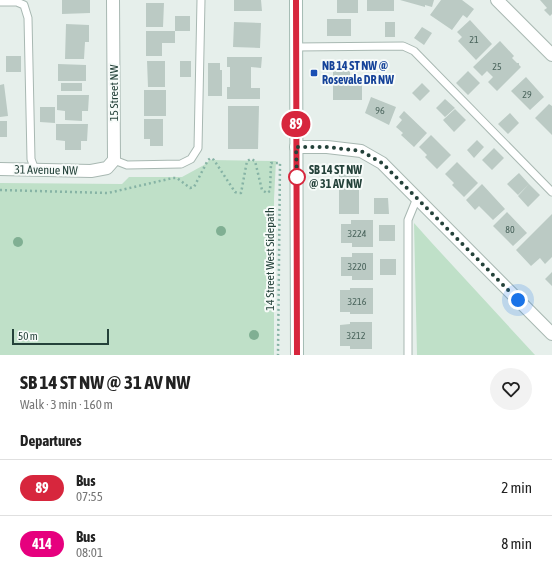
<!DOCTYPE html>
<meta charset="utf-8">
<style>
:root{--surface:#fff;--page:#f2f2f2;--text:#222;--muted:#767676;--line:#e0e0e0}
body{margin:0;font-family:"Asap Condensed",sans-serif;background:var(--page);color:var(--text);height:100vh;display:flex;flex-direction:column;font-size:15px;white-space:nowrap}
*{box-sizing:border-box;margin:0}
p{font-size:13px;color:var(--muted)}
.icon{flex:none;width:22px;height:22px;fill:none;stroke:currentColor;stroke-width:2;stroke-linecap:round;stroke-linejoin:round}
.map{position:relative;height:355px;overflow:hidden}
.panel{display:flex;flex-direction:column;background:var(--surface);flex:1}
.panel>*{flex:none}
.badge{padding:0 8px;border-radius:13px;font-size:14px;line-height:26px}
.scale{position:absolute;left:12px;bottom:10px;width:97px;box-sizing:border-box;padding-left:4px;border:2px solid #24423a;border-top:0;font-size:11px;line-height:14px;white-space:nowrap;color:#24423a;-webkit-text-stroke:3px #f7fbf9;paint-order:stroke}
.you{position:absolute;width:20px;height:20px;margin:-10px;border:3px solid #fff;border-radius:50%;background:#1a73e8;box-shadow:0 0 0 6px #1a73e833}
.map>.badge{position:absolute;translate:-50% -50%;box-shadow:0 0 0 2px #fff}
h2{padding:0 20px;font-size:15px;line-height:36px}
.round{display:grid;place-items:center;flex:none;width:42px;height:42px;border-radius:21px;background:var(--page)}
.summary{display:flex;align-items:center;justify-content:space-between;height:68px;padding:0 20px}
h1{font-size:19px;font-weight:700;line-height:30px}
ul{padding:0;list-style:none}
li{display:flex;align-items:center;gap:12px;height:56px;padding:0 20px;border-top:1px solid var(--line)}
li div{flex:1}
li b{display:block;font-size:15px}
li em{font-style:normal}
li .badge{min-width:44px;font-weight:700;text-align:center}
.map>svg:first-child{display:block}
.green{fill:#bfe0c8}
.building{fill:#bbcac4}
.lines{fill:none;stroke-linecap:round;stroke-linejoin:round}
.service-casing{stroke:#a8b8b2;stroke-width:9}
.minor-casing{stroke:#a8b8b2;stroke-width:14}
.secondary-casing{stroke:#a4bbb3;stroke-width:14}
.path{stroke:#86b3a5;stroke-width:2.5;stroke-dasharray:2 3;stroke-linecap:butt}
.service{stroke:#fff;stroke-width:7}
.minor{stroke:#fff;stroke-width:12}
.secondary{stroke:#fff;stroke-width:12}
.tree{fill:#80af93}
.line-casing{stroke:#fff;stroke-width:9}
.line{stroke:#d7263d;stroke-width:6}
.walk{stroke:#24423a;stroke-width:4;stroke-dasharray:0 7.2}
.transit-dot{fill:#1a4fb4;stroke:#f7fbf9;stroke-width:1.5}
.stop-dot{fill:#fff;stroke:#d7263d;stroke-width:2}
.labels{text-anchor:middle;stroke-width:4;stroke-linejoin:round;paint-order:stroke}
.number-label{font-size:10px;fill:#4a645c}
.transit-label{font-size:12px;font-weight:bold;fill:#164399;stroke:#f7fbf9;text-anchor:start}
.street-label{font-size:12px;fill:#24423a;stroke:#f7fbf9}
.stop-label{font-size:12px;font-weight:bold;fill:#24423a;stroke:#f7fbf9;text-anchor:start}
</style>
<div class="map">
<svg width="552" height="355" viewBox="0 0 552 355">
<rect width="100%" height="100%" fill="#e6efeb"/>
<!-- green -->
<path class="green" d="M210 160 276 161 274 199V355H0V183L122 184 129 177H182L204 165Z
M414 223 431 242 535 355H417Z"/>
<!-- building -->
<path class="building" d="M62 0H90V13L62 14Z
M234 0H261L262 11H234Z
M337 0H358V13H337Z
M367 0H394V11H367Z
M400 0H434L432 7 425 5V7Z
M441 0H462L474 9 467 18 463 15 452 30 430 15Z
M540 0H552V14L550 16 544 10 547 8Z
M146 3H164L163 27H146Z
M175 16H190V31H175Z
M327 19H351V36H327Z
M470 20 492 44 476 60 458 41 462 37 457 32Z
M234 22 261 23 260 48 233 47Z
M385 22H395V37H385Z
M66 24 89 25V42H85L84 59H65Z
M422 27 432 33 424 45 414 38Z
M146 31H175V43H162V56H146Z
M500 41 514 56 512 58 517 63H519V65L521 67 497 91 488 82 493 77 487 71 482 76 473 67Z
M6 56H21V72H6Z
M227 57H262L261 68 251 67V88H260V99H227V87H230V67H227Z
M147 61H165V87H148Z
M180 61H191V77H180Z
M208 63H220V70H222V96H208Z
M58 64 86 65V81H58Z
M333 69H350V84H362V100H333Z
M468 71 480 83 468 95 456 83Z
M526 77 544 97 530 110 511 91Z
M61 83H82V91H61Z
M422 83 430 91 420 101 412 93Z
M4 84 8 116 0 117V85Z
M144 90H166V116H144Z
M57 95H89L88 111H82V121L65 120V111L57 110Z
M371 97 396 107 389 125 365 113Z
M445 99 455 108 445 117 436 108Z
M549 104 552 106V135L535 118Z
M228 106H259L258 149H228Z
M40 107H55V123L40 122Z
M455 109 466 120 454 132 443 120Z
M404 111 427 133 414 147 401 135 403 133 396 127 402 120 399 117Z
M510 113 519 123 508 134 498 124Z
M144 119H163V146H150V139H144Z
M0 121H7V137H0Z
M56 124H88L87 141H81V150H65V141L56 140Z
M431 135 451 155 437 169 425 157 427 155 419 147Z
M477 140 484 147 474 158 467 150Z
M494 148 504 158 492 170 482 160Z
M457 162 478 183 464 197 452 185 454 183 445 174Z
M519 173 529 184 518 195 507 184Z
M339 174H359V214H339Z
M482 184 505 209 493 220 479 206 475 210 466 200Z
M529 184 540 195 528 207 518 196Z
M374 198H388L389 214H374Z
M507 212 527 233 513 246 493 226Z
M552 214V257L545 264 540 258 531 266 516 250Z
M351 220H373V247H352V243H341V224H351Z
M379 225H395V241H379Z
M352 253H373V280H352V276H341V257H352Z
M380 259H396V275H380Z
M552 272V286L545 279Z
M350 288H373V314H350V312H340V290H350Z
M350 322H372V349H350V346H340V325L350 324Z"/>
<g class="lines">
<defs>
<path id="service" d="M0 2H17L24 5 28 18 31 159 35 170
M296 47 403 46 414 51 552 192
M114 160 127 165 181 164 191 159 198 148 201 0
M408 355V220L417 198"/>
<path id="minor" d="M497 0 552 55
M296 147H327L361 151 382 163 552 334
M0 169 91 171 107 168 114 160 113 0"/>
<path id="secondary" d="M296 0 297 355"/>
</defs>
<!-- service casing -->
<use href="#service" class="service-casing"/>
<!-- minor casing -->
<use href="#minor" class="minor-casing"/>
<!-- secondary casing -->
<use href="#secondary" class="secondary-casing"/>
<!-- path -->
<path class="path" d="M0 190 108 193 173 178H177L190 188 194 187 208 160 211 158 214 160 235 192 238 193H241L247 161 251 159 255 161 262 190 267 193 270 191 271 163H280L278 355"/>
<!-- service -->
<use href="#service" class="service"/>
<!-- minor -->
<use href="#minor" class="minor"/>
<!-- secondary -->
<use href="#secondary" class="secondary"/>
</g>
<!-- trees -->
<g class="tree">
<circle cx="221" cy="231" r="5"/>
<circle cx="18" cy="242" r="5"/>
<circle cx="254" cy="335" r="5"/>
</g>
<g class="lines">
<defs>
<path id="line" d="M296 0 297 355"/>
</defs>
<!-- line casing -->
<use href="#line" class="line-casing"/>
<!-- line -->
<use href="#line" class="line"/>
<!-- walk -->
<path class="walk" d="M297 177V179L296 147H327L361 151 382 163 518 300"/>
</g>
<!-- markers -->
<rect class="transit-dot" x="310" y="69" width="8" height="8" rx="2"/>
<circle class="stop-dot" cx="297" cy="177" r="8"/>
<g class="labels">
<!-- number labels -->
<g class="number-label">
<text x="474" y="43">21</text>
<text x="497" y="70">25</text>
<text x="527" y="98">29</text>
<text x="380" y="114">96</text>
<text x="510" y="233">80</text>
<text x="357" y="237">3224</text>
<text x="357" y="270">3220</text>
<text x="357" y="305">3216</text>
<text x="356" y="339">3212</text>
</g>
<!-- transit labels -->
<g class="transit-label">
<text x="322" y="70">NB 14 ST NW @<tspan x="322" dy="14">Rosevale DR NW</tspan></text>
</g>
<!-- street labels -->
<g class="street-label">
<text transform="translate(114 93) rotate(-90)" y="4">15 Street NW</text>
<text transform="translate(46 170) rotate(1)" y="4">31 Avenue NW</text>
<text transform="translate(270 259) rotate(-90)" y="4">14 Street West Sidepath</text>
</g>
<!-- stop labels -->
<g class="stop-label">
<text x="309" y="174">SB 14 ST NW<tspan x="309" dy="14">@ 31 AV NW</tspan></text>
</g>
</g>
</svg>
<div class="scale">50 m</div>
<div class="you" style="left:518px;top:300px"></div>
<b class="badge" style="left:296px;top:124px;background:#d7263d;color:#fff">89</b>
</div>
<section class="panel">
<div class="summary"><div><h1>SB 14 ST NW @ 31 AV NW</h1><p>Walk · 3 min · 160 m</p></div><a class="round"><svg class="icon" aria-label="heart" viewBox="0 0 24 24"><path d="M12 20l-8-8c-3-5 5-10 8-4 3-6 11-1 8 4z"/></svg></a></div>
<h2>Departures</h2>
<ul>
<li><span class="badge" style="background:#d7263d;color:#fff">89</span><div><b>Bus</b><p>07:55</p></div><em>2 min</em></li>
<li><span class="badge" style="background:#e6007e;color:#fff">414</span><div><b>Bus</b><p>08:01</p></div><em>8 min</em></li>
</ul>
</section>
